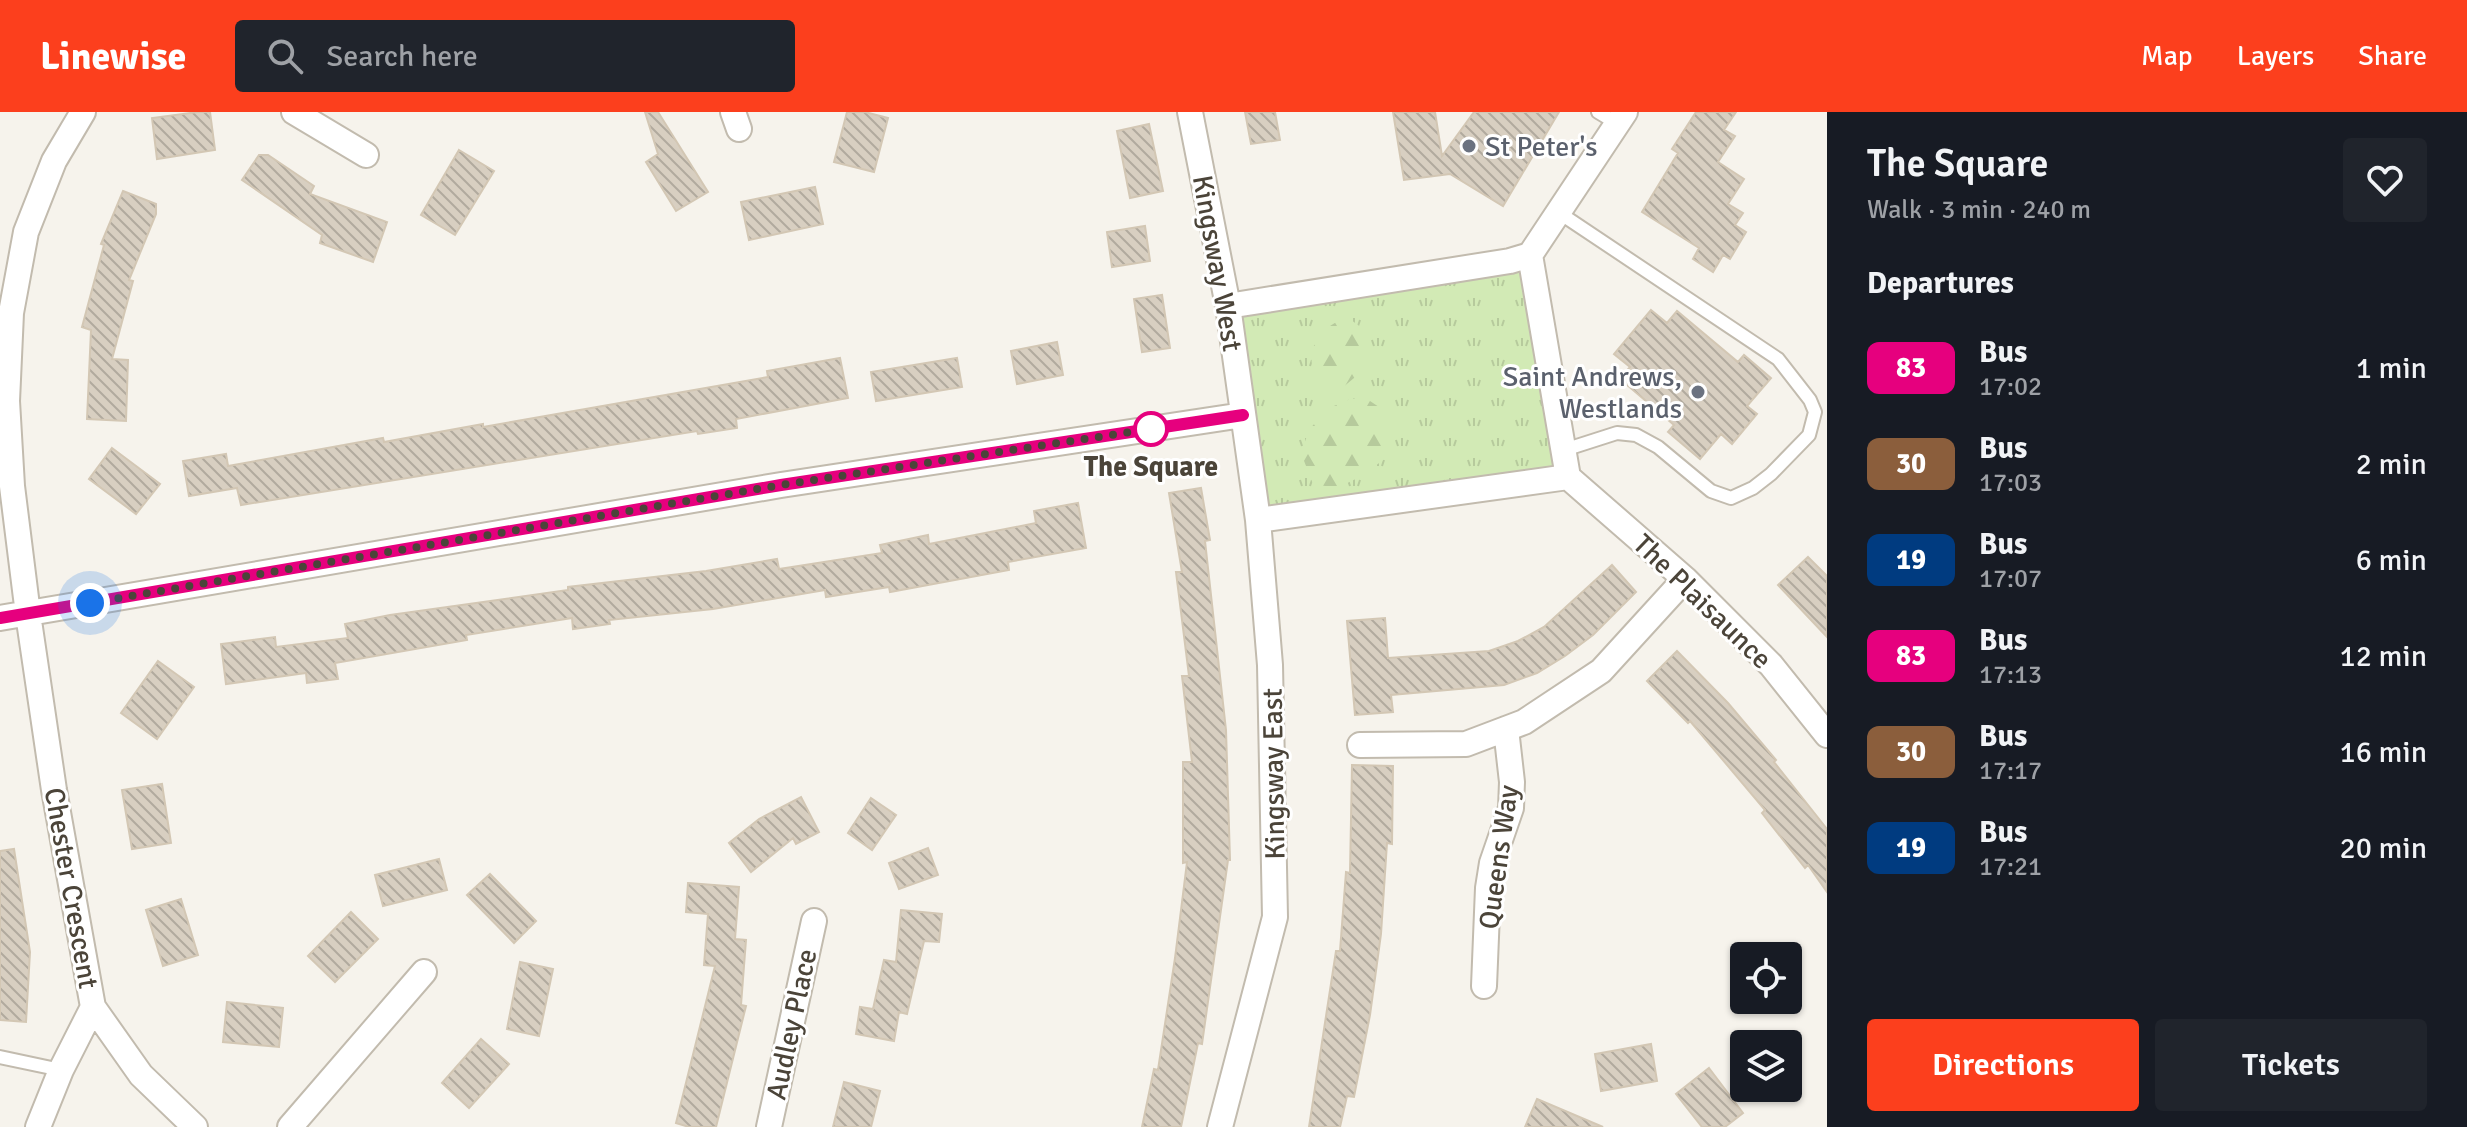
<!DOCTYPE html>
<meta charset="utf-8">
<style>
:root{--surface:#171b24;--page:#20242c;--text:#f1f3f6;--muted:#9ea1a6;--accent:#fc3f1d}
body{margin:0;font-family:Signika,sans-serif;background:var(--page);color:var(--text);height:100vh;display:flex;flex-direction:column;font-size:30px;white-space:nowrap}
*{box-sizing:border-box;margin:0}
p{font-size:26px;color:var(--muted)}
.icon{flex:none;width:44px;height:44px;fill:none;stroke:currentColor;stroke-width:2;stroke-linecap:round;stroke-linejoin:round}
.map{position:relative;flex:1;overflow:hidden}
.drawer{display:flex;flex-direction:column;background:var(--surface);width:640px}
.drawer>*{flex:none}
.badge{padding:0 16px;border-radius:12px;font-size:28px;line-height:52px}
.controls{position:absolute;left:1730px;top:830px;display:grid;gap:16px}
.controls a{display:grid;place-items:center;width:72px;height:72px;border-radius:8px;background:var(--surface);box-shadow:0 2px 6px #0004;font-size:40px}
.you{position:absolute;width:40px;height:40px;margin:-20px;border:6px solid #fff;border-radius:50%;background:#1a73e8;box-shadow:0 0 0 12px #1a73e833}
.map>.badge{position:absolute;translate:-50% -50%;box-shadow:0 0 0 4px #fff}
h2{padding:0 40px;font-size:30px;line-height:72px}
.round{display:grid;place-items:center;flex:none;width:84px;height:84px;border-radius:8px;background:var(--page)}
.summary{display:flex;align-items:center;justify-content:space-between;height:136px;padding:0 40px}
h1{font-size:38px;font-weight:600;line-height:60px}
.button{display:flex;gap:16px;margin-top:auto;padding:16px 40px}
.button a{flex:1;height:92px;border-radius:8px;background:var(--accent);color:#fff;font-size:32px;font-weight:600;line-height:92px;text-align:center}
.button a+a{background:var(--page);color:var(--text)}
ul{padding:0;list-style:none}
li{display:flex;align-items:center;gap:24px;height:96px;padding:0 40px}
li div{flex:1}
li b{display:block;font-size:30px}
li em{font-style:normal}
li .badge{min-width:88px;font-weight:700;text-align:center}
header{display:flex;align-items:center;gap:48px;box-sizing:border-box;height:112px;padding:0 40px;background:var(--accent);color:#fff}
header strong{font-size:38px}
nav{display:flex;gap:44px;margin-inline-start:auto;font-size:28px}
.search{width:560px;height:72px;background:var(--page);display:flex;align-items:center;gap:20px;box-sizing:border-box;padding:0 28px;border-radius:8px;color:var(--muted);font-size:30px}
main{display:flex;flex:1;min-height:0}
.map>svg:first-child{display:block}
.grass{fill:url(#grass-tufts)}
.forest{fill:url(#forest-firs)}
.building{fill:url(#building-back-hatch);stroke:#d3c7b4;stroke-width:2}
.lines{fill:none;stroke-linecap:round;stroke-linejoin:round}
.lane-casing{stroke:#c2bbae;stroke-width:16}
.street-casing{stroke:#c2bbae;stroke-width:28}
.lane{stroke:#fff;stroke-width:12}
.street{stroke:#fff;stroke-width:24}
.line-casing{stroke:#fff;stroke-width:18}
.line{stroke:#e6007e;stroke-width:12}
.walk{stroke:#4b4439;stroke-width:8;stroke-dasharray:0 14.4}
.worship-dot{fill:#6b7280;stroke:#fff;stroke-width:3}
.stop-dot{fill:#fff;stroke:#e6007e;stroke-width:4}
.labels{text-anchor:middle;stroke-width:6;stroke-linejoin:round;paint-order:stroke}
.worship-label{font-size:28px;fill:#5b616d;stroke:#fff;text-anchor:start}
.street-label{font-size:28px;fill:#4b4439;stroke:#fff}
.stop-label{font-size:28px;font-weight:bold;fill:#4b4439;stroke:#fff}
</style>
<header>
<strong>Linewise</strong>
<div class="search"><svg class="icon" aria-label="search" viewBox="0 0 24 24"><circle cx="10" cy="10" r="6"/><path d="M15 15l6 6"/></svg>Search here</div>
<nav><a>Map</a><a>Layers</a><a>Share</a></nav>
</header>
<main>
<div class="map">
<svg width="1827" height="1015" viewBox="0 0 1827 1015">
<defs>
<pattern id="grass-tufts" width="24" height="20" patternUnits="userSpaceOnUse" patternTransform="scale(2)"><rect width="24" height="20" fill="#d2eab5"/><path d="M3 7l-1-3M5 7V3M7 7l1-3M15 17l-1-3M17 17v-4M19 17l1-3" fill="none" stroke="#b6ca9c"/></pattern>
<pattern id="forest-firs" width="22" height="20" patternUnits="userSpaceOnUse" patternTransform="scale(2)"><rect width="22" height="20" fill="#d2eab5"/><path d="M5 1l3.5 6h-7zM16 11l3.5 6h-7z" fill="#b6ca9c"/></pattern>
<pattern id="building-back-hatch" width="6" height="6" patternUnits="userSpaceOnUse" patternTransform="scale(2)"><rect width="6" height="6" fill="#d8cfc1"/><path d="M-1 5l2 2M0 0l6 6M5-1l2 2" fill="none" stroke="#b1aa9e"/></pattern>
</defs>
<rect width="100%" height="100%" fill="#f6f3ec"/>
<!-- grass -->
<path class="grass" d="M1530 143 1568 365 1258 408 1228 194Z"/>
<!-- forest -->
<path class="forest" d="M1347 205 1362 216 1370 238 1366 256 1342 276 1330 278 1318 272C1303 240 1315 218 1347 205Z
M1364 285 1379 295 1394 323 1387 345 1362 364 1337 376 1313 372 1301 341 1309 318 1327 297 1350 287Z"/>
<!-- building -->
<path class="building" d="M198 0H210L215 38 157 47 152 6Z
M645 0H658L708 80 676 99 646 50 658 42Z
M847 0H865L888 6 874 60 834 50Z
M1245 0H1275L1280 28 1251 32Z
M1393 0H1435L1442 44 1474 0H1559L1503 94 1450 62 1404 68Z
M1696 0H1736L1724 18 1735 24 1718 50 1744 67 1728 92 1743 101 1735 113 1746 120 1730 147 1723 143 1713 160 1693 147 1699 136 1642 100 1678 41 1672 37Z
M1149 12 1163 79 1130 86 1117 19Z
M459 38 494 59 455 123 421 103Z
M259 43H268L314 74 310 82 387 110 373 150 320 131 322 123 242 68Z
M815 75 823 112 749 128 741 90Z
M123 79 156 92V102L129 168 133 169 112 247 128 248 126 309 87 307 91 218 82 215 104 133 101 132Z
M1145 114 1150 149 1112 155 1107 120Z
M1162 183 1170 236 1142 240 1134 187Z
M1651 198 1667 211 1677 199 1738 250 1744 243 1771 266 1747 294 1757 302 1732 332 1721 322 1700 347 1668 320 1674 313 1620 267 1630 255 1614 242Z
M1057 230 1063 263 1017 272 1011 239Z
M840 246 848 286 736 307 737 316 698 322 697 319 241 393 237 376 189 384 183 349 226 342 228 354 383 326 384 330 483 312V315L768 265 767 259Z
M957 246 962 275 876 289 871 260Z
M112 336 160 372 136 402 89 367Z
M1201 376 1210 428 1205 429 1226 618 1230 748H1228L1202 932 1198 931 1181 1015H1142L1154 957 1158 958 1175 846 1187 750 1183 751V650H1192L1182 564H1189L1176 460H1182L1169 381Z
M1078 391 1086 436 1008 450 1009 458 890 480 889 475 826 485 825 478 713 497 609 508 610 512 573 517 572 506 466 523 467 528 335 551 338 567 307 571 306 561 226 572 221 532 275 525 276 535 348 526 345 512 390 503 568 478V475L706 459 777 447 779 457 882 441 880 433 928 423 929 432 1036 411 1034 399Z
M1808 445 1827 464V525L1778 473Z
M1612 453 1636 480 1593 523 1565 544 1537 561 1504 573 1391 583 1393 600 1355 603 1347 509 1385 506 1388 546 1489 539 1518 529 1544 515Z
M1677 539 1728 591 1776 648 1774 650 1827 717V780L1808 753 1805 756 1762 701 1765 698 1690 609 1688 611 1647 569Z
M158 549 194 575 157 627 121 601Z
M1352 653 1393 654 1392 732 1387 731 1381 822 1370 903 1354 985 1347 984 1340 1015H1309L1336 839H1340L1346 760 1350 761Z
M162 672 171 731 132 737 122 678Z
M801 685 819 720 796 732 793 726 751 760 729 731 759 707Z
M871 686 896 703 872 738 848 721Z
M928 736 938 763 899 777 889 751Z
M14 737 30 840 26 910 0 908V739Z
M439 747 447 778 383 794 375 763Z
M490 762 536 809 514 831 467 783Z
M688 771 739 775 735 827 746 828 741 893 746 894 716 1015H689L676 1011 715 854 704 853 708 802 686 800Z
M181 787 198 843 163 854 146 798Z
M901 798 942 802 939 830 924 829 907 902 899 900 894 929 856 922 860 895 873 897 884 848 896 850Z
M351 800 378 827 335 870 308 844Z
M520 850 553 857 539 924 507 917Z
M227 890 283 896 279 935 223 930Z
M481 927 509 952 469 996 442 971Z
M1651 932 1657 969 1601 979 1595 942Z
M1709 956 1743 1001 1725 1015H1702L1676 982Z
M844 970 880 979 871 1015H833Z
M1537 987 1603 1015H1525Z"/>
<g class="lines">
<defs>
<path id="lane" d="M1598 0 1618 12
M1558 100 1778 247 1810 288 1815 300 1809 323 1771 362 1753 376 1731 386 1711 379 1658 335 1636 323 1617 321 1564 338
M0 945 61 958"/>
<path id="street" d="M83 0 54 49 26 120 11 201 7 289 12 374 28 502 54 678 93 895 141 963 195 1015
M294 0 366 43
M733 0 739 17
M1190 0 1228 194 1258 408 1270 553 1275 805 1220 1015
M1530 143 1625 0
M1228 194 1510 149 1530 143 1568 365 1258 408
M1568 365 1685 467 1771 553 1827 623
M0 506 781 373 1243 303
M1360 633 1466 632 1524 610 1601 559 1685 467
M1484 874 1488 776 1492 751 1511 696 1512 670 1506 617
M38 1015 61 958 93 895
M290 1015 424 860
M769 1015 814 809"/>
</defs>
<!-- lane casing -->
<use href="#lane" class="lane-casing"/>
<!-- street casing -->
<use href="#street" class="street-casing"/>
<!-- lane -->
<use href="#lane" class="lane"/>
<!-- street -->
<use href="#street" class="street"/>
</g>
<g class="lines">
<defs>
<path id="line" d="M0 506 781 373 1243 303"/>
</defs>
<!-- line casing -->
<use href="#line" class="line-casing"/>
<!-- line -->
<use href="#line" class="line"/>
<!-- walk -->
<path class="walk" d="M90 491 781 373 1151 317"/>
</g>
<!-- markers -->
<g class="worship-dot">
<circle cx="1469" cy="34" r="8"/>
<circle cx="1698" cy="280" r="8"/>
</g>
<circle class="stop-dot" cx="1151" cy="317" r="16"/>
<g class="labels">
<!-- worship labels -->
<g class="worship-label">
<text x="1485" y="44">St Peter's</text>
<text x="1682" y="274" text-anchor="end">Saint Andrews,<tspan x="1682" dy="32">Westlands</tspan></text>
</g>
<!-- street labels -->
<g class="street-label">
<text transform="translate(1218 151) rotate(80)" y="10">Kingsway West</text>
<text transform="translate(1703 489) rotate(44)" y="10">The Plaisaunce</text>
<text transform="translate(1273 662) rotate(-91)" y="10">Kingsway East</text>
<text transform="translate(1498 745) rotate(-82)" y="10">Queens Way</text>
<text transform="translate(72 776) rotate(80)" y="10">Chester Crescent</text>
<text transform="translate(791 912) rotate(-78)" y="10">Audley Place</text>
</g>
<!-- stop labels -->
<g class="stop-label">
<text x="1151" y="364">The Square</text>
</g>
</g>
</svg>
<div class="controls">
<a><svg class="icon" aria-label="locate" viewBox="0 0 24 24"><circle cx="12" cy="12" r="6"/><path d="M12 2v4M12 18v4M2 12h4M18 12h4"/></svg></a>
<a><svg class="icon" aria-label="layers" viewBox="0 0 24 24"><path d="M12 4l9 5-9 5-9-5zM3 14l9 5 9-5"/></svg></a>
</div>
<div class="you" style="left:90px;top:491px"></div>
</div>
<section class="drawer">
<div class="summary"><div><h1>The Square</h1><p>Walk · 3 min · 240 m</p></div><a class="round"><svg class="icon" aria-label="heart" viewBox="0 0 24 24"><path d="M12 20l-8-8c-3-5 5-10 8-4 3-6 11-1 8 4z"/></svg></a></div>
<h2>Departures</h2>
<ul>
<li><span class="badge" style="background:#e6007e;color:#fff">83</span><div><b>Bus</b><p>17:02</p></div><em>1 min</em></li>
<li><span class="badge" style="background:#8b5e3c;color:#fff">30</span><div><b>Bus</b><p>17:03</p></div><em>2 min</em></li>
<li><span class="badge" style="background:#003b80;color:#fff">19</span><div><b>Bus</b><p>17:07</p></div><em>6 min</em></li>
<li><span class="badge" style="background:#e6007e;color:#fff">83</span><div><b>Bus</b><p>17:13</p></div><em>12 min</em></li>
<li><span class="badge" style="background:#8b5e3c;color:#fff">30</span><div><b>Bus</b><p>17:17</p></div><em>16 min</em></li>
<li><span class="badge" style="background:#003b80;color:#fff">19</span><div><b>Bus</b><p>17:21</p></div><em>20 min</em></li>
</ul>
<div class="button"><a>Directions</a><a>Tickets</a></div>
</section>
</main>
